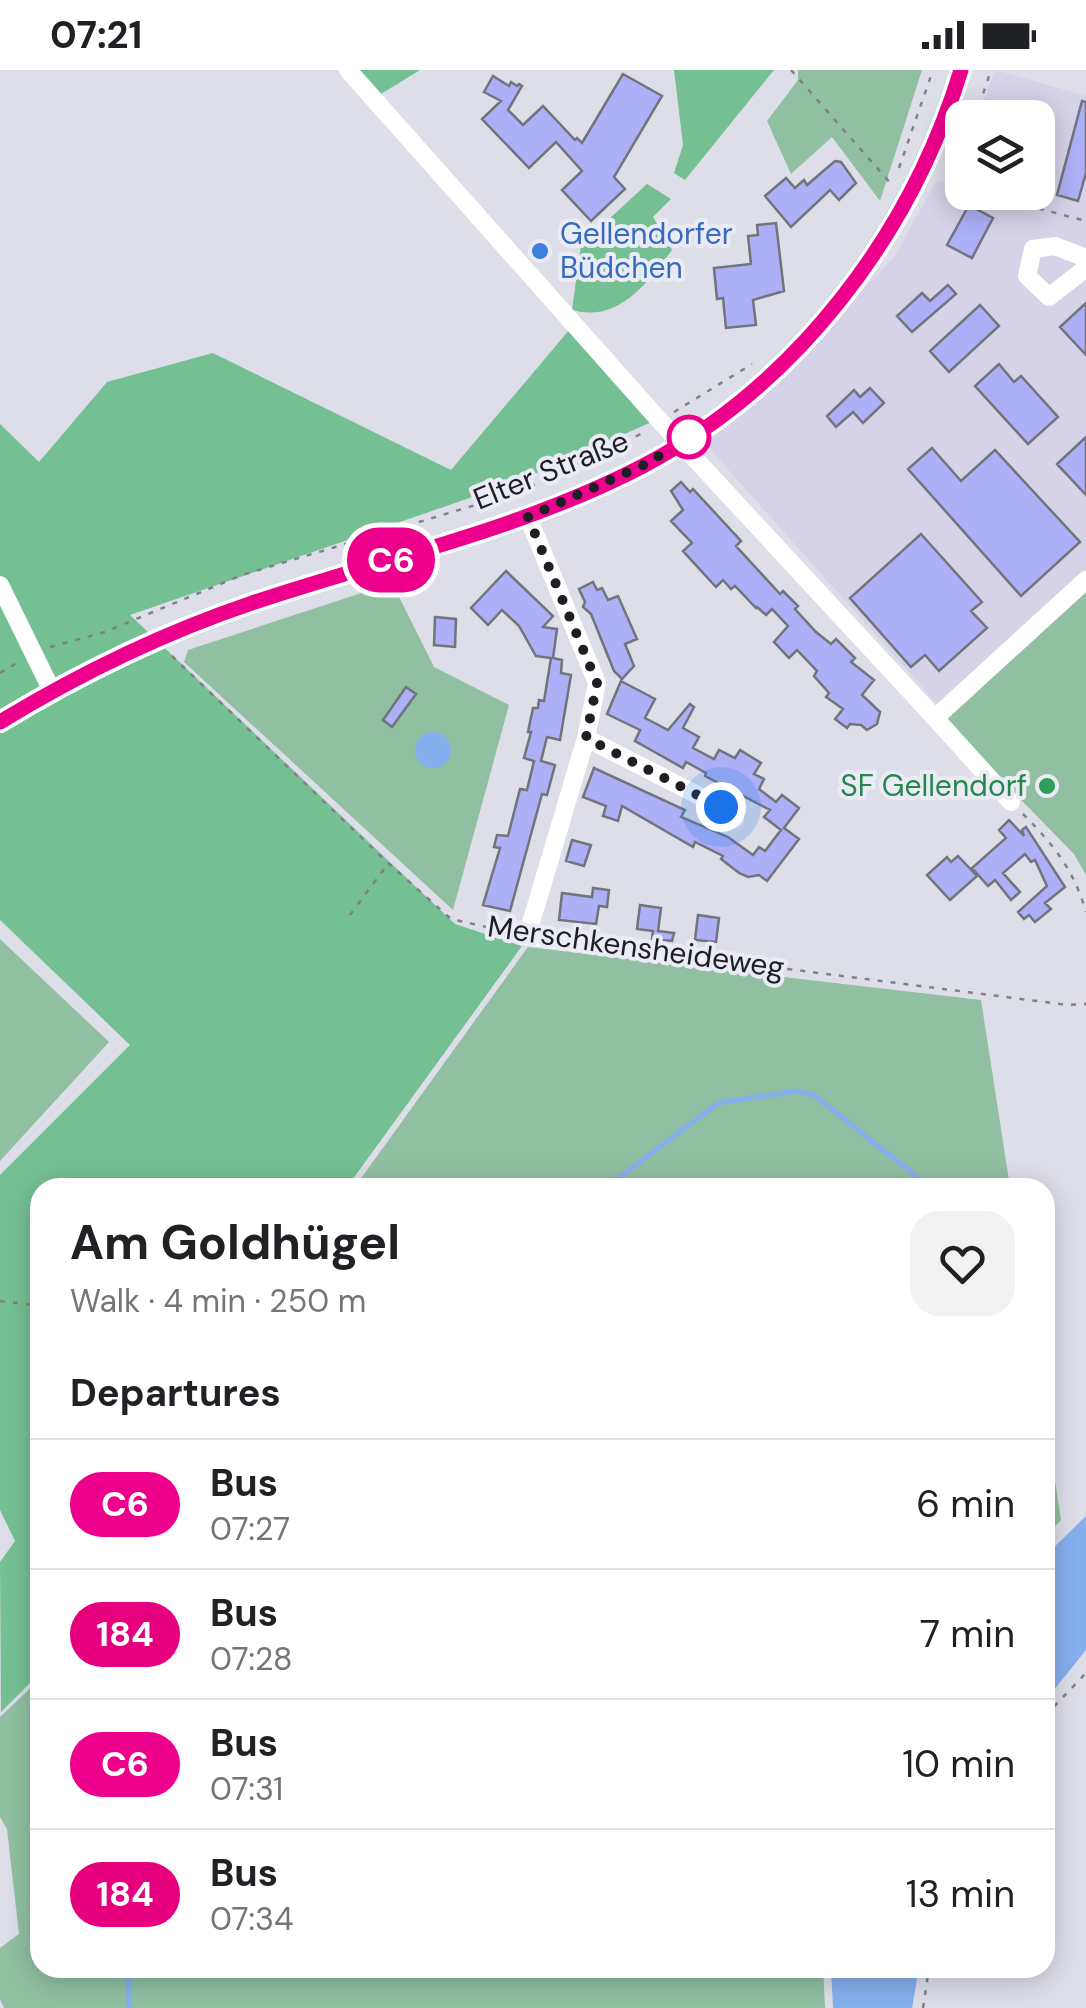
<!DOCTYPE html>
<meta charset="utf-8">
<style>
:root{--surface:#fff;--page:#f2f2f2;--text:#202124;--muted:#757577;--line:#e0e0e0}
body{margin:0;font-family:"DM Sans",sans-serif;background:var(--page);color:var(--text);height:100vh;display:flex;flex-direction:column;font-size:38px;white-space:nowrap}
*{box-sizing:border-box;margin:0}
p{font-size:32px;color:var(--muted)}
.icon{flex:none;width:55px;height:55px;fill:none;stroke:currentColor;stroke-width:2;stroke-linecap:round;stroke-linejoin:round}
.map{position:relative;flex:1;overflow:hidden}
.drawer{position:absolute;left:30px;top:1108px;width:1025px;height:800px;display:flex;flex-direction:column;background:var(--surface);border-radius:30px;box-shadow:0 5px 25px #0003}
.drawer>*{flex:none}
.badge{padding:0 20px;border-radius:32px;font-size:35px;line-height:65px}
.buttons{position:absolute;left:945px;top:30px;display:grid;gap:20px}
.buttons a{display:grid;place-items:center;width:110px;height:110px;border-radius:20px;background:var(--surface);box-shadow:0 5px 25px #0003;font-size:50px}
.you{position:absolute;width:50px;height:50px;margin:-25px;border:8px solid #fff;border-radius:50%;background:#1a73e8;box-shadow:0 0 0 15px #1a73e833}
.map>.badge{position:absolute;translate:-50% -50%;box-shadow:0 0 0 5px #fff}
h2{padding:0 40px;font-size:38px;line-height:90px}
.round{display:grid;place-items:center;flex:none;width:105px;height:105px;border-radius:30px;background:var(--page)}
.overview{display:flex;align-items:center;justify-content:space-between;height:170px;padding:0 40px}
h1{font-size:48px;font-weight:700;line-height:75px}
ul{padding:0;list-style:none}
li{display:flex;align-items:center;gap:30px;height:130px;padding:0 40px;border-top:2px solid var(--line)}
li div{flex:1}
li b{display:block;font-size:38px}
li em{font-style:normal}
li .badge{min-width:110px;font-weight:700;text-align:center}
.status{display:flex;justify-content:space-between;align-items:center;height:70px;padding:0 50px;background:var(--surface);direction:ltr}
.status svg{height:28px;fill:currentColor}
.map>svg:first-child{display:block}
.commercial{fill:#d6d2e8}
.green{fill:#90bfa1}
.forest{fill:#74c093}
.water{fill:#86afee}
.lines{fill:none;stroke-linecap:round;stroke-linejoin:round}
.stream{stroke:#86afee;stroke-width:5}
.building{fill:#adaff7;stroke:#72737b;stroke-width:2.5}
.path{stroke:#808187;stroke-width:2.5;stroke-dasharray:5 8;stroke-linecap:butt}
.minor{stroke:#fff;stroke-width:18}
.major{stroke:#7fc4cc;stroke-width:22}
.line-casing{stroke:#fff;stroke-width:22}
.line{stroke:#ec008c;stroke-width:15}
.walk{stroke:#1e1f22;stroke-width:10;stroke-dasharray:0 18}
.shop-dot{fill:#3f7fe0;stroke:#eaebf5;stroke-width:4}
.stop-dot{fill:#fff;stroke:#ec008c;stroke-width:5}
.leisure-dot{fill:#2e9e5b;stroke:#eaebf5;stroke-width:4}
.labels{text-anchor:middle;stroke-width:8;stroke-linejoin:round;paint-order:stroke}
.shop-label{font-size:30px;fill:#366cbe;stroke:#eaebf5;text-anchor:start}
.street-label{font-size:30px;fill:#1e1f22;stroke:#eaebf5}
.leisure-label{font-size:30px;fill:#27864d;stroke:#eaebf5;text-anchor:end}
</style>
<div class="status"><b>07:21</b><svg viewBox="0 0 49 12"><path d="M0 12V9h3v3zM5 12V6h3v6zM10 12V3h3v9zM15 12V0h3v12zM26 1h20v11H26zM47 4h2v5h-2z"/></svg></div>
<div class="map">
<svg width="1086" height="1938" viewBox="0 0 1086 1938">
<rect width="100%" height="100%" fill="#dddee8"/>
<!-- commercial -->
<path class="commercial" d="M995 0 1086 26V503L939 636 702 370 798 288 895 186 936 111 956 115 962 106V122H1038V48L978 47Z"/>
<!-- green -->
<path class="green" d="M798 0H922L880 131 832 67 791 104 767 51 798 10Z
M392 513 434 597 509 635 453 840 184 592 188 580Z
M1086 520V805L1074 784 942 649Z
M0 869 109 972 0 1091Z
M528 877 981 930 1010 1117 354 1118Z
M1045 1346 1061 1450 1045 1467Z
M40 1609V1898H823L825 1938H4L0 1929V1878L19 1864 7 1759 0 1747V1647Z"/>
<!-- forest -->
<path class="forest" d="M350 0H420L376 27Z
M674 0H774L685 110 674 103 683 75Z
M647 114 671 129 653 147 672 180C647 213 619 253 572 240L581 175Z
M570 259 654 351 516 412 130 545 455 854 522 876 347 1117 40 1118V1603L1 1642 0 1492 15 1471 0 1440V1105L130 975 0 850V354L39 392 107 312 213 283 451 400Z"/>
<!-- water -->
<path class="water" d="M415 680a18 18 0 1 1 36 0a18 18 0 1 1-36 0Z
M1086 1446V1580L1045 1631V1486Z
M831 1898H919L912 1938H833Z"/>
<g class="lines">
<!-- stream -->
<path class="stream" d="M605 1118 718 1033 797 1021 814 1025 917 1107
M128 1898 129 1938"/>
</g>
<!-- building -->
<path class="building" d="M623 4 662 26 614 107 625 119 591 151 562 120 582 101 556 72 529 98 482 49 501 31 484 22 493 6 509 16 511 12 517 16 519 14 522 16 508 40 523 55 543 36 575 70 577 68 582 73Z
M1082 31 1086 32V103L1078 131 1057 125Z
M835 91 841 92 856 113 839 130 830 120 791 157 765 126 786 108 795 118 804 110 807 115Z
M969 135 993 148 972 188 947 175Z
M776 153 784 221 753 230 756 255 726 258 723 228 717 229 714 198 751 194 748 166 758 165 757 155Z
M948 215 956 224 912 262 897 246 922 223 930 231Z
M1086 233V285L1060 257Z
M980 235 999 256 949 302 930 281Z
M999 294 1014 312 1021 306 1058 347 1028 374 975 316Z
M870 318 884 333 863 353 853 342 836 357 827 346 854 320 860 327Z
M1086 367V425L1057 394Z
M932 378 961 411 995 380 1080 472 1021 526 908 399Z
M681 412 690 422 693 419 741 471 736 476 780 524 783 521 798 536 795 539 816 562 831 574 836 569 855 588 851 592 874 610 862 625 880 642 877 654 867 660 861 655 850 654 847 658 835 649 843 639 826 627 829 623 814 606 817 601 797 580 789 588 774 572 788 556 772 539 766 545 757 537 756 538 735 516 731 519 723 510 716 517 683 481 692 473 671 451 683 440 671 421Z
M921 464 982 532 971 541 987 558 939 601 925 585 911 597 850 528Z
M506 501 553 546 543 557 557 559 553 588 562 590 561 603 571 605 560 670 547 667 541 691 555 695 547 725 542 724 510 841 483 835 500 778 494 777 497 765 508 766 520 719 527 720 534 691 524 688 531 662H528L533 638H538L539 630 544 631 551 588 536 586 519 556 502 540 488 555 471 538Z
M593 512 597 520 602 518 608 530 618 526 637 569 625 574 634 596 622 609 614 601 591 544 583 537 585 532 579 519Z
M435 547 456 549 455 577 434 575Z
M621 611 655 629 645 648 668 660 690 634 694 637 683 658 699 667 693 678 714 689 719 680 735 688 740 680 761 693 754 704 764 709 759 719 776 732 782 725 799 738 784 758 799 769 767 811 759 805 748 807 739 803 721 789 723 786 695 772 693 777 622 736 618 751 603 746 606 736 583 727 594 698 685 740 681 747 728 767 753 785 759 777 765 781 781 760 764 747 770 740 705 706 706 703 686 692 683 698 635 671 640 660 607 644Z
M406 617 416 624 392 657 383 650Z
M1009 750 1024 766 1022 760 1026 757 1065 817 1045 833 1051 839 1035 852 1029 845 1024 849 1018 842 1047 816 1035 790 1031 792 1025 784 1003 803 1020 822 1011 830 995 810 988 816 972 798 1006 768 999 760Z
M572 770 591 775 584 796 566 791Z
M958 786 977 806 950 830 927 805 947 787 951 792Z
M593 818 609 820 607 837 599 836 596 854 559 850 562 823 592 827Z
M640 835 661 838 658 861 674 863 672 871 652 869 653 861 637 859Z
M698 845 719 848 716 872 695 870Z"/>
<g class="lines">
<!-- path -->
<path class="path" d="M791 0 892 115
M975 48 991 0
M962 79 953 104 962 119
M899 98 933 0
M976 122 1086 151
M674 342 752 294
M50 577 105 562 242 505 519 422 647 361
M172 586 388 793 451 849 509 862
M0 603 20 591
M1023 744C1053 774 1074 800 1086 842
M350 845 387 795
M710 889 1068 935 1086 934
M0 1231 40 1236
M1045 1646 1086 1603
M923 1938 929 1898"/>
<!-- minor -->
<path class="minor" d="M348 0 660 351 935 648 1086 510
M1086 188 1055 176 1033 179 1027 206 1049 227 1086 198
M528 447 597 613 586 668 527 866 696 887
M0 515 52 621
M935 648 1011 732
M586 668 721 737 735 749"/>
<!-- major -->
<path class="major" d="M0 652C80 604 163 563 252 533 383 489 520 460 643 396 797 315 910 164 961 0"/>
</g>
<g class="lines">
<defs>
<path id="line" d="M0 652C79 604 163 563 252 533 383 489 520 460 643 396 797 315 911 164 961 0"/>
</defs>
<!-- line casing -->
<use href="#line" class="line-casing"/>
<!-- line -->
<use href="#line" class="line"/>
<!-- walk -->
<path class="walk" d="M689 367 646 394 528 447 597 613 586 668 721 737"/>
</g>
<!-- markers -->
<circle class="shop-dot" cx="540" cy="181" r="10"/>
<circle class="stop-dot" cx="689" cy="367" r="20"/>
<circle class="leisure-dot" cx="1047" cy="716" r="10"/>
<g class="labels">
<!-- shop labels -->
<g class="shop-label">
<text x="560" y="174">Gellendorfer<tspan x="560" dy="34">Büdchen</tspan></text>
</g>
<!-- street labels -->
<g class="street-label">
<text transform="translate(551 400) rotate(-22)" y="10">Elter Straße</text>
<text transform="translate(636 877) rotate(8)" y="10">Merschkensheideweg</text>
</g>
<!-- leisure labels -->
<g class="leisure-label">
<text x="1027" y="726">SF Gellendorf</text>
</g>
</g>
</svg>
<div class="buttons">
<a><svg class="icon" aria-label="layers" viewBox="0 0 24 24"><path d="M12 4l9 5-9 5-9-5zM3 14l9 5 9-5"/></svg></a>
</div>
<div class="you" style="left:721px;top:737px"></div>
<b class="badge" style="left:391px;top:490px;background:#ec008c;color:#fff">C6</b>
<section class="drawer">
<div class="overview"><div><h1>Am Goldhügel</h1><p>Walk · 4 min · 250 m</p></div><a class="round"><svg class="icon" aria-label="heart" viewBox="0 0 24 24"><path d="M12 20l-8-8c-3-5 5-10 8-4 3-6 11-1 8 4z"/></svg></a></div>
<h2>Departures</h2>
<ul>
<li><span class="badge" style="background:#ec008c;color:#fff">C6</span><div><b>Bus</b><p>07:27</p></div><em>6 min</em></li>
<li><span class="badge" style="background:#e6007e;color:#fff">184</span><div><b>Bus</b><p>07:28</p></div><em>7 min</em></li>
<li><span class="badge" style="background:#ec008c;color:#fff">C6</span><div><b>Bus</b><p>07:31</p></div><em>10 min</em></li>
<li><span class="badge" style="background:#e6007e;color:#fff">184</span><div><b>Bus</b><p>07:34</p></div><em>13 min</em></li>
</ul>
</section>
</div>
